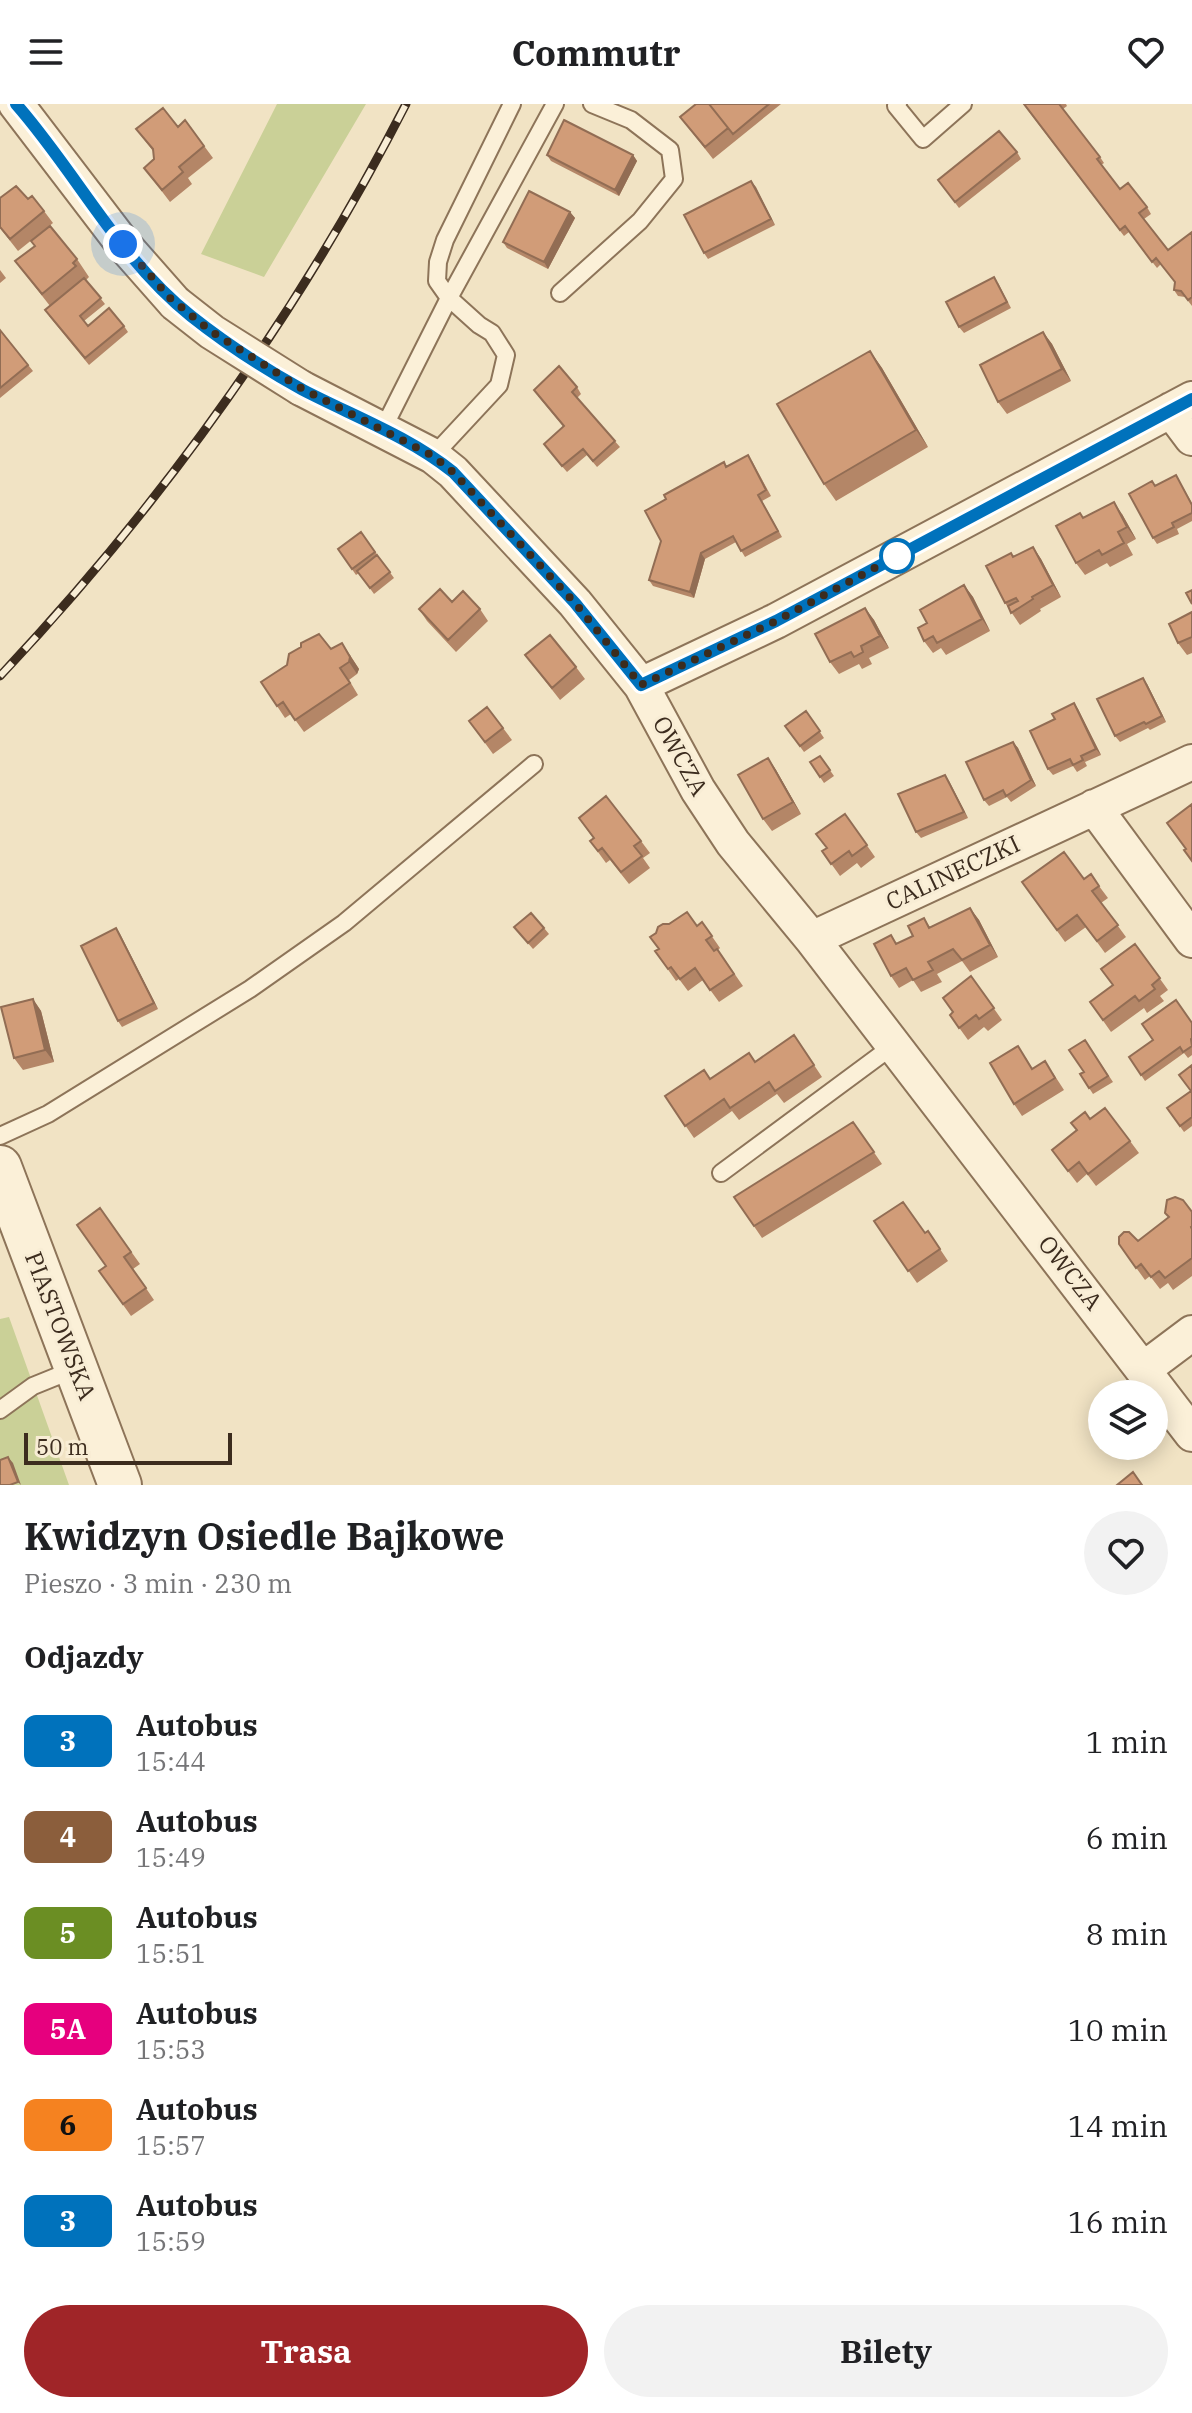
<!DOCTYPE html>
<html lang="pl">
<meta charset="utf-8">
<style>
:root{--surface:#fff;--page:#f2f2f2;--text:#202124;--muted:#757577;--accent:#a02528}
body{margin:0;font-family:"IBM Plex Serif",serif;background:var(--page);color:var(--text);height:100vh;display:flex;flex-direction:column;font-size:30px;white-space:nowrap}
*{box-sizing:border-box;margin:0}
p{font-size:26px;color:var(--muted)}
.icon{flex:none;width:44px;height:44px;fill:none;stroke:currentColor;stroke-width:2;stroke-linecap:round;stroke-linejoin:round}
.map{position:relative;height:1381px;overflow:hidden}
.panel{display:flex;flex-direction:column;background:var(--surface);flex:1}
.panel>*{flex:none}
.badge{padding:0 16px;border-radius:12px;font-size:28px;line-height:52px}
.fabs{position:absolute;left:1088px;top:1276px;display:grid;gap:16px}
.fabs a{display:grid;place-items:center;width:80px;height:80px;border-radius:50%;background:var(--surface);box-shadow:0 4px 20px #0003;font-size:40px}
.scale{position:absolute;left:24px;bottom:20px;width:208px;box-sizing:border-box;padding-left:8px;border:4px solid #3c2c1e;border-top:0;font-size:22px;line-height:28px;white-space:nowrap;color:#3c2c1e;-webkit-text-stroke:6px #f8edd5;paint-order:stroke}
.you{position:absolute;width:40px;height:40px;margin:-20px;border:6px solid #fff;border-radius:50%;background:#1a73e8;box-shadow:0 0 0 12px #1a73e833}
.map>.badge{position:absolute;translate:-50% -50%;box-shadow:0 0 0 4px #fff}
h2{padding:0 24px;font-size:30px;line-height:72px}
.round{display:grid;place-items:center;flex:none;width:84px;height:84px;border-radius:42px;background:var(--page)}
.headline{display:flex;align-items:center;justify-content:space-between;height:136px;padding:0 24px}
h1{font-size:38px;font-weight:700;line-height:60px}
.button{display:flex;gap:16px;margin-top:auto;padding:16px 24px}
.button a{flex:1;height:92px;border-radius:48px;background:var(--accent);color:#fff;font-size:32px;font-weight:700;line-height:92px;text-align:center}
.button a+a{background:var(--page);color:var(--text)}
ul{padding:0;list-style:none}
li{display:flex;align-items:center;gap:24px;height:96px;padding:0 24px}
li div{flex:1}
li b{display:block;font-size:30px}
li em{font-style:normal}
li .badge{min-width:88px;font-weight:700;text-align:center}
header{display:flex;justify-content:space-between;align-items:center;height:104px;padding:0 24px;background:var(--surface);font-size:36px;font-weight:700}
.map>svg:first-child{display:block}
.green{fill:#cad097}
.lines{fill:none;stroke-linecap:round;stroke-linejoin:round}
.service-casing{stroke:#8d7459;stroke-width:20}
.minor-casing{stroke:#8d7459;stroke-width:38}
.tertiary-casing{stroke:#8d7459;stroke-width:46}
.service{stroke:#fbf0d8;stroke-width:16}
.minor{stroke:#fbf0d8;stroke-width:34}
.tertiary{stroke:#fbf0d8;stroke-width:42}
.rail-casing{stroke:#3c2c1e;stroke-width:9}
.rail{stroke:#f8edd5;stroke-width:6;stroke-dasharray:18;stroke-linecap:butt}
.minor-bridge-casing{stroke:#8d7459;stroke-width:38;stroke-linecap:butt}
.minor-bridge{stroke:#fbf0d8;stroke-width:34}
.wall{fill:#b48667}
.shaded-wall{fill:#926d54}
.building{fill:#d19c78;stroke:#926d54;stroke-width:2}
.line-casing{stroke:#fff;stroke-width:18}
.line{stroke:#0072bc;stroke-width:12}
.walk{stroke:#3c2c1e;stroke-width:8;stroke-dasharray:0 14.4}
.stop-dot{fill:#fff;stroke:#0072bc;stroke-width:4}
.labels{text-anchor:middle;stroke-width:6;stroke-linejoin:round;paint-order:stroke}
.street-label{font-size:24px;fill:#3c2c1e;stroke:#f8edd5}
</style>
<header><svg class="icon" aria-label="menu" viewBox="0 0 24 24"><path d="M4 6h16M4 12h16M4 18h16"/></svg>Commutr<svg class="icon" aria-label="heart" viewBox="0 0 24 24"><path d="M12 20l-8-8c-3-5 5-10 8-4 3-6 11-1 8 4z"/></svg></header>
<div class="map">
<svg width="1192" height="1381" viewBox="0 0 1192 1381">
<rect width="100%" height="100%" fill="#f1e3c4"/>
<!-- green -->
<path class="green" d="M277 0H366L264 173 201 150Z
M9 1213 69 1381H0V1215Z"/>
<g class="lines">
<defs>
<path id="service" d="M898 0 896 2 923 35 963 0
M560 189 640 117 674 75 670 46 631 16 592 0
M383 325 449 194 555 0
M433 352 499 281 506 251 492 229 479 221 449 194 437 177 438 158 445 136 512 0
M0 1032 48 1010 250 885 344 819 534 660
M721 1069 894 941
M0 1306 33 1282 75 1265"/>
<path id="minor" d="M16 0 123 140 175 199
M301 284 433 352 453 368 575 499 641 581 698 686 733 739 812 835 1192 1330
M1171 306 1192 334
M641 581 776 517 1192 295
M1094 703 1192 836
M812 835 1192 658
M1144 1265 1192 1229"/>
<path id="tertiary" d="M0 1063 120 1381"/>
</defs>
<!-- service casing -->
<use href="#service" class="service-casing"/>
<!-- minor casing -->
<use href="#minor" class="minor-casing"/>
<!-- tertiary casing -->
<use href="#tertiary" class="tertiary-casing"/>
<!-- service -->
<use href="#service" class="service"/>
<!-- minor -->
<use href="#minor" class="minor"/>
<!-- tertiary -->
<use href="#tertiary" class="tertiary"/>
<defs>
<path id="rail" d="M0 572C161 401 299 209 406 0"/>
</defs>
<!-- rail casing -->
<use href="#rail" class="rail-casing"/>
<!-- rail -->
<use href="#rail" class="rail"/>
<defs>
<path id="minor-bridge" d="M175 199 212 228 301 284"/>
</defs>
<!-- minor-bridge casing -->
<use href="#minor-bridge" class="minor-bridge-casing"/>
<!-- minor-bridge -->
<use href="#minor-bridge" class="minor-bridge"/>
</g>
<!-- wall -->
<path class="wall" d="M696 0H781L713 55 680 13Z
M1023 0H1066L1067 2 1063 5 1100 53 1104 59 1101 61 1120 85 1147 103 1151 110 1144 115 1168 146 1192 128V202L1185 193 1178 192 1174 186 1175 179 1161 160 1157 164 1129 128 1124 132Z
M185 16 213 54 188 74 192 80 170 98 144 64 154 55 153 47 136 25 178 23Z
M1017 48 1021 55 959 104 938 76Z
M547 51H633L637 57 619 92 551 57Z
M751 77 775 121 708 155 704 149Z
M0 94 28 95 44 107 53 119 18 147 0 124Z
M570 108 575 114 548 165 507 144 503 138Z
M77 155 89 173 86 176 105 200 84 217 88 222H124L128 228 89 261 49 212 50 202 15 157Z
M0 166 6 174 0 179Z
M998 179 1011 204 964 229 959 223Z
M0 226 33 267 0 294Z
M1043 228 1052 240 1071 277 1007 310 998 298Z
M870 247 882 264 928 343 836 397 824 380Z
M577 283 581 290 577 294 620 343 597 363 587 351 567 368 548 346 563 322 538 292Z
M752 357 771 392 762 397 782 433 745 453 736 438 705 455 694 494 653 482 649 476 661 437 726 363Z
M1176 371 1192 399V417L1177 425 1179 430 1157 440 1153 434 1152 377 1155 382Z
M1080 409 1083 414 1122 410 1136 435 1127 440 1133 451 1110 463 1107 459 1085 471 1076 459Z
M361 428 394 474 374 490 359 469 356 471 338 445Z
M1033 443 1041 455 1061 493 1040 505 1041 507 1020 521 1005 499 1013 453Z
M964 481 973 493 990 527 946 551 941 544 933 549 924 537 927 519Z
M452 498 480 505 488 517 456 548 427 517 419 505Z
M865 504 874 516 889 544 869 554 872 560 862 565 859 560 839 570 830 558Z
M1192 508V549L1187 551 1178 539Z
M331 545 350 551 359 565 357 570 349 576 358 591 304 628 291 610 285 614 261 578 287 561Z
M525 551 576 563 585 575 560 596Z
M1147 580 1166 618 1150 626 1148 624 1120 638 1115 632Z
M1074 599 1078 605 1101 651 1085 658 1087 662 1077 668 1073 662 1053 671 1048 665 1055 615Z
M806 607 824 634 804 648 785 622Z
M469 617 503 624 512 636 493 650Z
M1013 638 1018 644 1036 682 1011 698 1007 693 989 702 984 696Z
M820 652 834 672 824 679 820 673Z
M768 654 776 666 801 710 772 727 763 715Z
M945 671 968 714 921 734 916 728Z
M845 710 875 753 861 764 857 759 840 772 822 747 826 744Z
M579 714 641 737 650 749 643 754 650 764 629 780 610 756 606 759 590 737 593 734Z
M1084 775 1099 782 1108 794 1101 799 1126 833 1105 849 1086 823 1065 838 1022 778Z
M970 804 979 816 998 853 970 868 962 857 937 870 942 878 921 888 913 876 899 884 891 872V831L897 840 913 832 924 814 930 823Z
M702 818 720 844 718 846 743 882 719 898 703 876 688 887 679 875 676 877 655 847 659 845 656 829 697 822Z
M514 823 544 824 549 830 533 845Z
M116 824 158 905 122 923 118 917Z
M1135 840 1168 886 1160 892 1164 897 1147 909 1144 904 1111 928 1090 898 1113 881Z
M971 872 1002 916 988 927 984 923 968 936 950 911 953 908Z
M33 895 41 907 54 958 23 966 14 954Z
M1192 919V951L1188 954 1184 949 1145 977 1129 953Z
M794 931 822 973 784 999 777 990 739 1016 732 1007 694 1034 665 992 755 958Z
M1085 936 1113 978 1093 990 1080 970 1084 968Z
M1026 954 1032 964 1053 969 1064 986 1022 1012 1014 1000Z
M1192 961V1022L1184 1028 1167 1004 1191 987Z
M1090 1015 1130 1037 1139 1049 1096 1082 1087 1070 1077 1079 1052 1046Z
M853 1018 882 1060 762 1134 734 1093Z
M100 1104 140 1160 133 1165 154 1196 131 1212 99 1167 106 1162Z
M1192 1108V1172L1173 1186 1168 1179 1160 1185 1150 1172 1145 1176 1119 1140 1138 1137Z
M874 1117 925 1129 928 1127 948 1157 917 1179Z"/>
<!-- shaded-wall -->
<path class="shaded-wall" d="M633 51 637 57 619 92 615 86Z
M751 77 756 83 775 121 771 115Z
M570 108 575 114 548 165 544 158Z
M1043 228 1052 240 1071 277 1062 265Z
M870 247 882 264 928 343 916 326Z
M1114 398 1122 410 1136 435 1127 423Z
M1033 443 1041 455 1061 493 1053 481Z
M701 449 705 455 694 494 690 488Z
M964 481 973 493 990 527 982 515Z
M865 504 874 516 889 544 880 532Z
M342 539 359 565 357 570 349 558Z
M1143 574 1147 580 1166 618 1162 612Z
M1074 599 1078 605 1101 651 1096 645Z
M1013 638 1018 644 1036 682 1031 676Z
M768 654 776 666 801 710 793 698Z
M945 671 949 677 968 714 964 708Z
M970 804 979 816 998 853 990 841Z
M116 824 120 830 158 905 154 899Z
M33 895 41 907 54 958 45 946Z
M8 1353 13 1359 21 1381 18 1378Z"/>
<!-- building -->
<path class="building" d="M696 0H709L728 24 705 43 680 13Z
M709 0H769L733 30Z
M1024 0H1059L1100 53 1097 55 1120 85 1128 79 1147 103 1139 109 1168 146 1192 128V193L1188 196 1181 187 1174 186 1175 178 1156 154 1152 158 1125 122 1120 126Z
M163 4 178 23 185 16 204 42 179 63 183 68 162 86 144 64 154 55 153 45 136 25Z
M564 16 633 51 615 86 547 51Z
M999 27 1017 48 955 98 938 76Z
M751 77 771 115 704 149 684 111Z
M16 82 28 95 32 92 44 107 10 135 0 123V94Z
M529 87 570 108 544 158 503 138Z
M50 122 77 155 73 159 76 162 42 190 15 157 35 142 31 137Z
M994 173 1007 198 959 223 946 198Z
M84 174 101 194 80 212 88 222 109 204 124 222 85 254 45 206Z
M0 226 28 261 0 284Z
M1043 228 1062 265 998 298 980 261Z
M870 247 916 326 824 380 777 300Z
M559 262 577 283 572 288 615 337 593 357 583 345 562 362 544 340 564 322 534 286Z
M748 351 766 386 758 391 778 427 741 447 733 432 701 449 690 488 649 476 661 437 645 407 666 395 664 391 724 358 726 363Z
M1176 371 1192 401V409L1172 419 1174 423 1153 434 1129 390 1152 377 1155 382Z
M1114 398 1127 423 1118 428 1124 439 1102 451 1099 446 1076 459 1056 422 1080 409 1083 414Z
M361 428 375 448 352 465 338 445Z
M1033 443 1053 481 1032 493 1033 495 1011 509 1008 502 1018 497 1016 494 1005 499 986 462 1011 449 1013 453Z
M377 451 390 468 370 484 357 467Z
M964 481 982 515 937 539 933 532 924 537 918 524 927 519 920 506Z
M440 485 452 498 463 487 480 505 448 536 419 505Z
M1192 486V500L1186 489Z
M865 504 880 532 861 542 863 548 854 553 851 548 830 558 815 530Z
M1192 508V533L1178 539 1169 520Z
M319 530 331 545 342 539 350 553 349 558 340 564 350 579 295 616 283 598 277 602 261 578 287 561 289 550 301 543V539Z
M550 531 576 563 552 584 525 551Z
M1143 574 1162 612 1146 620 1144 618 1115 632 1097 595Z
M1074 599 1096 645 1081 652 1083 656 1073 661 1070 655 1048 665 1030 627 1055 615 1052 610Z
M487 603 503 624 485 638 469 617Z
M806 607 820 627 800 642 785 622Z
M1013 638 1031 676 1006 692 1003 686 984 696 966 658Z
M820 652 830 666 820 673 810 658Z
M768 654 793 698 763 715 738 671Z
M945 671 964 708 916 728 898 690Z
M606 692 641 737 634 742 642 752 621 768 602 744 598 747 590 737 594 734 579 714Z
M1192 700V757L1184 746 1186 745 1167 719Z
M845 710 867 741 852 752 849 747 831 760 822 747 827 744 816 730Z
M1064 748 1084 775 1091 770 1099 782 1092 787 1118 821 1097 837 1077 811 1057 826 1022 778Z
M970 804 990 841 962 856 953 845 928 858 933 866 913 876 906 864 891 872 874 840 891 831 896 840 913 832 908 822 924 814 929 824Z
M687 808 697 822 702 818 712 832 706 836 714 847 717 845 734 870 710 886 695 864 680 875 671 863 668 865 655 847 659 845 650 833 656 829 658 823 663 820H669Z
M531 809 544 824 528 839 514 823Z
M116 824 154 899 118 917 81 842Z
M1135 840 1160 874 1152 881 1155 885 1139 897 1135 892 1103 916 1090 898 1113 881 1101 865Z
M971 872 994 904 979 915 976 911 959 924 950 911 953 908 943 894Z
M33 895 45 946 14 954 1 903Z
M1176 896 1192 919V934L1191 935 1192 942 1183 948 1180 943 1141 971 1129 953 1153 936 1142 920Z
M794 931 814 961 775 987 769 978 730 1004 724 995 685 1022 665 992 704 966 710 975 749 949 755 958Z
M1085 936 1108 972 1089 984 1080 970 1084 968 1069 946Z
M1018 942 1032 965 1045 957 1055 974 1014 1000 990 959Z
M1192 961V1013L1180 1022 1167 1004 1191 987 1179 971Z
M1105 1004 1130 1037 1088 1070 1079 1058 1068 1067 1052 1046 1077 1026 1071 1019 1085 1008 1090 1015Z
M853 1018 874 1048 754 1122 734 1093Z
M1175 1093 1183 1096 1192 1108V1122L1191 1123 1192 1125V1154L1165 1174 1159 1167 1151 1173 1141 1160 1136 1164 1119 1140V1133L1124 1128H1129L1138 1137 1169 1113 1165 1109 1167 1096Z
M903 1098 925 1129 928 1127 940 1145 908 1167 874 1117Z
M100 1104 131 1148 124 1153 146 1184 123 1200 99 1167 106 1162 77 1121Z
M8 1353 18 1378 10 1381H0V1356Z
M1133 1368 1142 1381H1117Z"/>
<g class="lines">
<defs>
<path id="line" d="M16 0C76 68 119 155 191 212 225 239 265 265 303 286 353 312 408 332 453 368L575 499 641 581 776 517 1192 295"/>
</defs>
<!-- line casing -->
<use href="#line" class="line-casing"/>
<!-- line -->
<use href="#line" class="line"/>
<!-- walk -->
<path class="walk" d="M123 140 170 194 212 228 301 284 433 352 453 368 575 499 641 581 776 517 897 452"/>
</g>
<!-- markers -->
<circle class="stop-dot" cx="897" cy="452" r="16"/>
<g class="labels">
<!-- street labels -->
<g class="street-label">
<text transform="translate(680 652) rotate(61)" y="8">OWCZA</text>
<text transform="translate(953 769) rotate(-25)" y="8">CALINECZKI</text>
<text transform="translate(1070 1169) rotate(52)" y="8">OWCZA</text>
<text transform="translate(60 1222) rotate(69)" y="8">PIASTOWSKA</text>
</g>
</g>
</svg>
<div class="fabs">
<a><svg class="icon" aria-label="layers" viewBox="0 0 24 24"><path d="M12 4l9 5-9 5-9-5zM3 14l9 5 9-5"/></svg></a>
</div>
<div class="scale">50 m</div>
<div class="you" style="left:123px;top:140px"></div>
</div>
<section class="panel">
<div class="headline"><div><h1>Kwidzyn Osiedle Bajkowe</h1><p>Pieszo · 3 min · 230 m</p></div><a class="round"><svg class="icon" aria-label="heart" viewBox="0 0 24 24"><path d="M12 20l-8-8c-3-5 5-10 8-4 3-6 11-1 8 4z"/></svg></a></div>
<h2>Odjazdy</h2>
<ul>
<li><span class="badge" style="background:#0072bc;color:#fff">3</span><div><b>Autobus</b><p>15:44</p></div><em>1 min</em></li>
<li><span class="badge" style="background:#8b5e3c;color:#fff">4</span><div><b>Autobus</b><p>15:49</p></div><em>6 min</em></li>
<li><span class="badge" style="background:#6b8e23;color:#fff">5</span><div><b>Autobus</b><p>15:51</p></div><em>8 min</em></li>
<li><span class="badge" style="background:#e6007e;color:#fff">5A</span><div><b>Autobus</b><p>15:53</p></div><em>10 min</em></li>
<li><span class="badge" style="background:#f58220;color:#111">6</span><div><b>Autobus</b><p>15:57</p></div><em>14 min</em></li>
<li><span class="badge" style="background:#0072bc;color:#fff">3</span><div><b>Autobus</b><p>15:59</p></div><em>16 min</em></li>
</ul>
<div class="button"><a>Trasa</a><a>Bilety</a></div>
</section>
